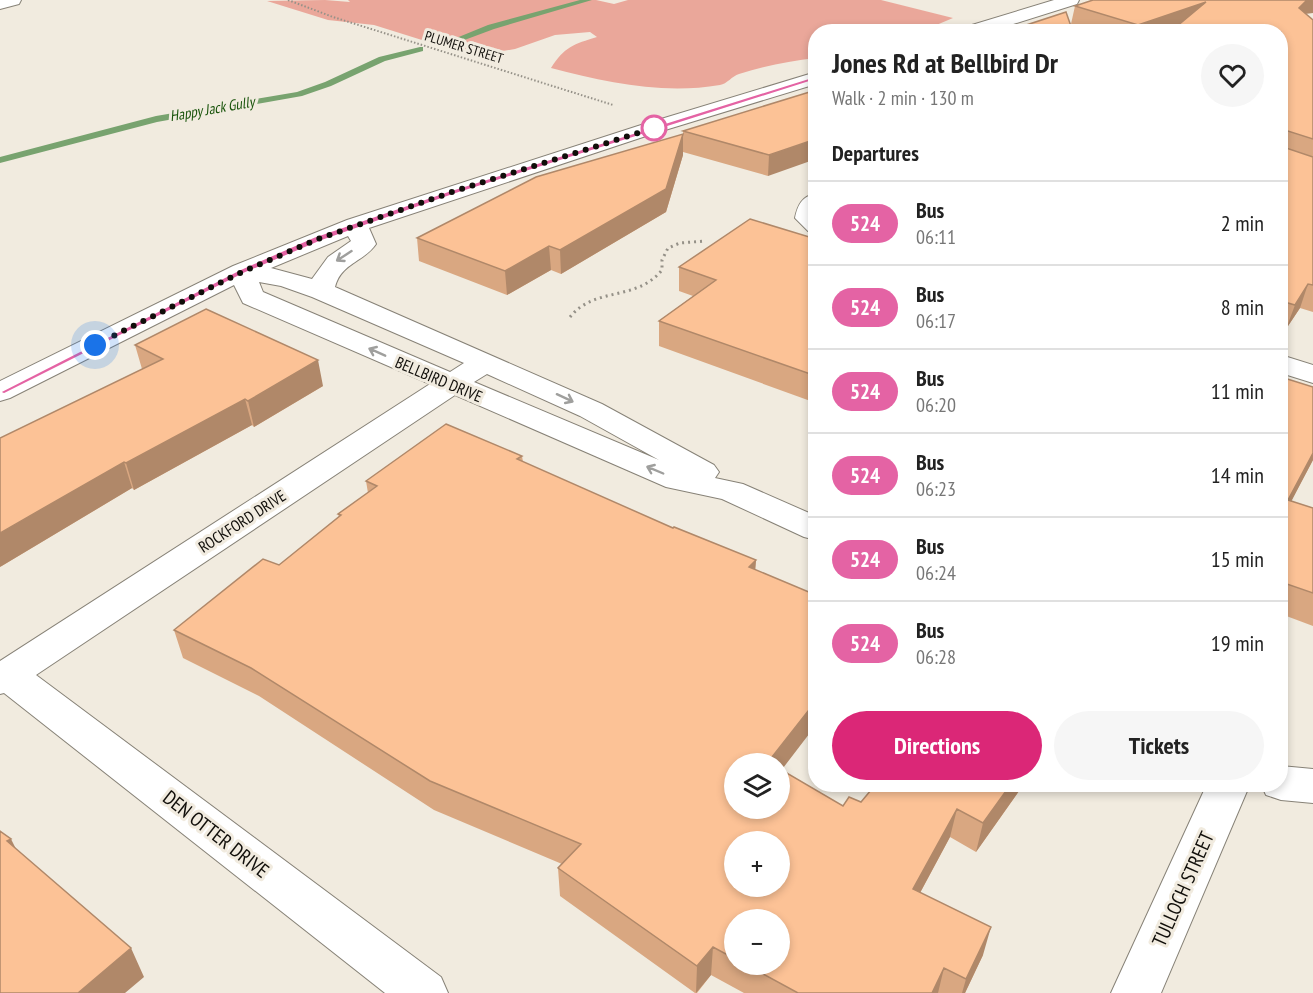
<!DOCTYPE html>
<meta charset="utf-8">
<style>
:root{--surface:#fff;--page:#f6f6f6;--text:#222;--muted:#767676;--line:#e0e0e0;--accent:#db2777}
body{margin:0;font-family:"PT Sans Narrow",sans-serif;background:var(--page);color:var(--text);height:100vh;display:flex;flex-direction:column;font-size:22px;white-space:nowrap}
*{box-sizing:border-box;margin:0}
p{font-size:20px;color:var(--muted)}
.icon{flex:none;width:33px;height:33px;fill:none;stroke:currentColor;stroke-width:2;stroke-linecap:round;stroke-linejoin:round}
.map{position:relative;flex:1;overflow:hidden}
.panel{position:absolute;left:808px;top:24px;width:480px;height:768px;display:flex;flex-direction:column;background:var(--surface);border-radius:24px;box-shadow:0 3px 9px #0003}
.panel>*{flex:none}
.badge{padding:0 12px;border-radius:20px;font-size:21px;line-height:39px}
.buttons{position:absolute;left:724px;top:753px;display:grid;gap:12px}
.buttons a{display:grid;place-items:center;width:66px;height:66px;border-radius:50%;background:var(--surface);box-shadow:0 3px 9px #0003;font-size:30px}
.you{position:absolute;width:30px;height:30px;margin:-15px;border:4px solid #fff;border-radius:50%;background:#1a73e8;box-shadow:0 0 0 9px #1a73e833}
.map>.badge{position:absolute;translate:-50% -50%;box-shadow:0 0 0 3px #fff}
h2{padding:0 24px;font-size:22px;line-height:54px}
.round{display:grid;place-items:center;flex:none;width:63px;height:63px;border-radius:32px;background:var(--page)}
.overview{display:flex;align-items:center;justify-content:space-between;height:102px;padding:0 24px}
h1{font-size:28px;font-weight:600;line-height:45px}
.primary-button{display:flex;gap:12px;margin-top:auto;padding:12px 24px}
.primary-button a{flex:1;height:69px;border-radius:36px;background:var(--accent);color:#fff;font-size:24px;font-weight:600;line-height:69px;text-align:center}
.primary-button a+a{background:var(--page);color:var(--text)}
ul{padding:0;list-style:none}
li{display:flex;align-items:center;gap:18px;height:84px;padding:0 24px;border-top:2px solid var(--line)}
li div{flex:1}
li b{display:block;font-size:22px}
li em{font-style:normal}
li .badge{min-width:66px;font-weight:700;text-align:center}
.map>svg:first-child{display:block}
.green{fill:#eaa79a}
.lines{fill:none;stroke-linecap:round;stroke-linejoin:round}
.stream{fill:#78a36f;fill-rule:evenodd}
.minor-casing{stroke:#878277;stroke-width:2}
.path-far1{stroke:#959188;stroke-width:2;stroke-dasharray:1.5 2;stroke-linecap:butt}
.path{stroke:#959188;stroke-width:3;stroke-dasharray:2 4;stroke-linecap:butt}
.minor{fill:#fff;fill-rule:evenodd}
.wall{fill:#d9a781;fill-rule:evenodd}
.shaded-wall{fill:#b08869}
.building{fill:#fcc296;stroke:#b08869;stroke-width:1.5;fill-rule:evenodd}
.oneway{stroke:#9f9f9d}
.line{fill:#e463a4;stroke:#fff;stroke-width:1.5}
.walk{stroke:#100e0a;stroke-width:6;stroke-dasharray:0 10.8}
.stop-dot{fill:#fff;stroke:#e463a4;stroke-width:3}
.labels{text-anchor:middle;stroke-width:6;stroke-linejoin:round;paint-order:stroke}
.far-street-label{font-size:14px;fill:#100e0a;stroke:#f1ebdf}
.far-water-label{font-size:15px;font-style:italic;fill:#18530a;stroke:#f1ebdf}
.street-label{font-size:16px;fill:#100e0a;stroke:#f1ebdf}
.near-street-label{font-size:20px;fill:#100e0a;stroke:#f1ebdf}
</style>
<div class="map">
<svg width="1313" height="993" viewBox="0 0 1313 993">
<rect width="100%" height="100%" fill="#f1ebdf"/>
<!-- green -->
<path class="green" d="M325 0 350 2 348 0H596L614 4 628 0H881L953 18 922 31 816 32V58C789 61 765 66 739 74 732 76 727 84 720 85 662 95 606 82 551 68 564 47 574 44 597 37L590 32 555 35 515 49 473 56 374 25 328 20 267 1Z"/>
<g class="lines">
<!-- stream -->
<path class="stream" d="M580 0H592L494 29 451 45 444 43 488 25Z
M420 47H423V51L385 61 331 86 302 96 157 122 0 163V157L156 116 297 92 325 82 379 57Z"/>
<defs>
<path id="minor" d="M0 0H21L19 4 0 9Z
M1054 0H1079L1077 4 988 32H960L962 28Z
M816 72V84L652 134 369 228 376 244C364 262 341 263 335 287L602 404 714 465 719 472 715 478 743 484 816 516V540L804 537 722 499 666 487 455 395 36 675 441 977 448 993H385L4 693 0 694V661L430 384 243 303 234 285 10 398 0 401V381L233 266 347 220 638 126ZM348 236 351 241 328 257 312 279 271 268ZM259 282 281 286 312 297 464 363 450 372 263 292ZM487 374 580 416 659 460 474 382Z
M816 193V233L808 231 795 218C798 204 802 197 816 193Z
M1281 355 1313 365V383L1281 373Z
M1281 766 1313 769V803L1281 800 1266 795 1261 784H1281Z
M1207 784H1250L1161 993H1111Z"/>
</defs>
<!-- minor casing -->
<use href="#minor" class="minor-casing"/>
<!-- path-far1 -->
<path class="path-far1" d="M288 0 333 17 613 105"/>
<!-- path -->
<path class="path" d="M570 317C595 286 636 302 662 270V260L668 248 680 243 705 241"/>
<!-- minor -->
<use href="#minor" class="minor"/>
</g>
<!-- wall -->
<path class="wall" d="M1075 6 1306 14 1313 20V312L1300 308 1286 329 1281 328V32L1172 30 1168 32H1096L1071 24Z
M816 90 768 176 683 152V155L666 212 561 274 551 270 507 295 419 261 417 238 683 134V131Z
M816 239V403L659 346V321L693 296 679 291V267Z
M135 345 323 386 254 427 252 425 134 490 132 488 0 567 142 369Z
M1281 377 1313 460 1291 501 1313 508V626L1281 614Z
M522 456 523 462 673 528 756 560 755 569 782 770 843 806 861 802 1024 784 976 852 950 837 920 893 983 955 965 993H744L711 975 697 993H695L560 896 558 868 562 864 434 810 259 696 183 658 174 630 279 565 339 517 338 514 368 493 366 481ZM735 920 780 964H735Z"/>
<!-- shaded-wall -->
<path class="shaded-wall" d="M1307 0H1313V13L1305 14 1299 8Z
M1206 2 1202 20 1168 32H1137L1138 25Z
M683 134V155L666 212 561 274 560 250Z
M816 139V159L768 176 769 155Z
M549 246 551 270 507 295 505 271Z
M1308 284 1300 308 1286 329 1295 305Z
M318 360 323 386 254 427 248 401Z
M245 399 252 425 134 490 126 463Z
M1313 453V460L1281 521 1288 500Z
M124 462 132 488 0 567V533Z
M756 560 754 587 749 567Z
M816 701V725L780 772V764H768V762Z
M1011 784H1024L976 852 983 823Z
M957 809 950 837 907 917 913 889Z
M11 839 25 867 7 841Z
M991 927 983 955 965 993H962L966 979Z
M713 947 711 975 696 993 697 966Z
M131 948 144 977 125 993H78Z
M944 968 938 993H932Z"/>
<!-- building -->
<path class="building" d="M1093 0H1307L1299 8 1313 20V139L1288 131 1285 133 1286 148 1313 157V285L1308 284 1295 305 1281 301V32H1170L1206 2 1138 25 1075 6Z
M1066 12 1073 32H1005Z
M816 90V139L769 155 683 131Z
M683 134 666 189 560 250 549 246 505 271 417 238 536 177Z
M750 219 816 239V376L659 321 716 280 679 267Z
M206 309 318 360 248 401 245 399 126 463 124 462 0 533V438L163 359 135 345Z
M1281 377 1313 387V453L1288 500 1313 508V593L1281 582Z
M446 424 522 456 517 459 673 528 674 527 756 560 749 567 816 595V701L768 762 771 764H735V808H780V769L843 806 849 797 861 802 876 784H1011L983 823 957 809 913 889 991 927 966 979 944 968 932 993H798L745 964H780V920H735V959L713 947 697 966 558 868 581 844 430 781 251 668 174 630 263 559 279 565 341 515 338 514 377 486 366 481ZM735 842H780V886H735Z
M0 831 11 839 7 841 131 948 78 993H0Z"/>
<!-- one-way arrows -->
<defs><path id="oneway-shaft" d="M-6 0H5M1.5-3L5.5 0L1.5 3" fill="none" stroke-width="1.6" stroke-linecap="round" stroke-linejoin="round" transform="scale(1.5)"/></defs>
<g class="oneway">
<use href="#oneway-shaft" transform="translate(344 256) rotate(147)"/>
<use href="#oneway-shaft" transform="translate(377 352) rotate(-156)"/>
<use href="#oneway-shaft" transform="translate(565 398) rotate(25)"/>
<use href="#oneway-shaft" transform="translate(655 470) rotate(-157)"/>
</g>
<!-- line -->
<path class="line" d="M816 76 818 79 455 194 321 241 245 273 4 394 0 392 239 270 314 237 449 191Z"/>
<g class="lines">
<!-- walk -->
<path class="walk" d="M95 345 242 272 318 239 452 192 654 128"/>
</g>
<!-- markers -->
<circle class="stop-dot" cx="654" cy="128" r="12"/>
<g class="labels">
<!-- far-street labels -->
<g class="far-street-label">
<text transform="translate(464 47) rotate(17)" y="5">PLUMER STREET</text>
</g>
<!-- far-water labels -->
<g class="far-water-label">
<text transform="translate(212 109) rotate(-10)" y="5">Happy Jack Gully</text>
</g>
<!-- street labels -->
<g class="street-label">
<text transform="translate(439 379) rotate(23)" y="6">BELLBIRD DRIVE</text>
<text transform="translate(242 521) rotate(-33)" y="6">ROCKFORD DRIVE</text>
</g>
<!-- near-street labels -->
<g class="near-street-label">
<text transform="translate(216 834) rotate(38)" y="7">DEN OTTER DRIVE</text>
<text transform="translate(1183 889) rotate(-66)" y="7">TULLOCH STREET</text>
</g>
</g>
</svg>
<div class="buttons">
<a><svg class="icon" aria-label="layers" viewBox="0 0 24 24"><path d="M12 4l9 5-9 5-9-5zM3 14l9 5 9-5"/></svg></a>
<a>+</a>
<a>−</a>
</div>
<div class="you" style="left:95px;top:345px"></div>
<section class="panel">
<div class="overview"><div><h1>Jones Rd at Bellbird Dr</h1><p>Walk · 2 min · 130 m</p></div><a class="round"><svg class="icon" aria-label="heart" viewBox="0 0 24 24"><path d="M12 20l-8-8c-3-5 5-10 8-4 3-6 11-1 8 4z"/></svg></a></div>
<h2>Departures</h2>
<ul>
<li><span class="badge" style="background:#e463a4;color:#fff">524</span><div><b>Bus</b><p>06:11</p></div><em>2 min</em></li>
<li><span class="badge" style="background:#e463a4;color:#fff">524</span><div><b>Bus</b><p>06:17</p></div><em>8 min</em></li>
<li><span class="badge" style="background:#e463a4;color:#fff">524</span><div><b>Bus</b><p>06:20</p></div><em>11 min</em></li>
<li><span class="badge" style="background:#e463a4;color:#fff">524</span><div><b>Bus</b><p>06:23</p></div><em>14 min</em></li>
<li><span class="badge" style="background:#e463a4;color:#fff">524</span><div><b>Bus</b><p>06:24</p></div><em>15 min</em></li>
<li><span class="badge" style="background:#e463a4;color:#fff">524</span><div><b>Bus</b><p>06:28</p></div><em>19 min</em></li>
</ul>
<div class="primary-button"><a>Directions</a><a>Tickets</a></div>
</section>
</div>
